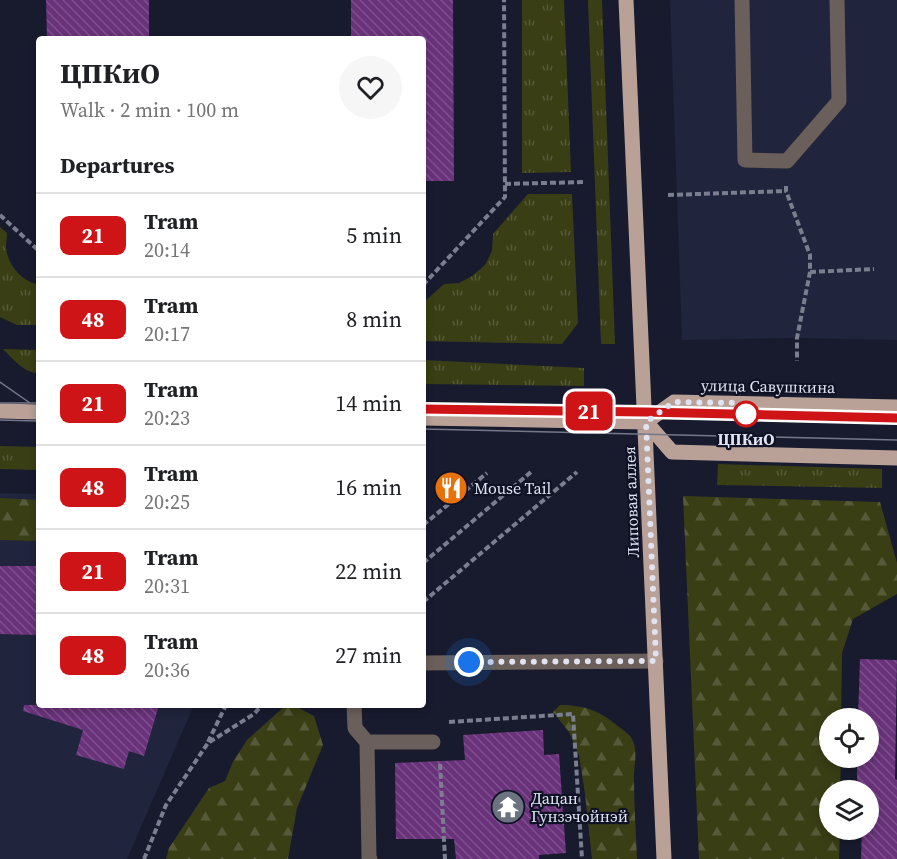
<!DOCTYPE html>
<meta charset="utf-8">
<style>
:root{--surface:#fff;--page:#f6f6f6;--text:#202124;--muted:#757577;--line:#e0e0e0}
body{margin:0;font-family:"Source Serif 4",serif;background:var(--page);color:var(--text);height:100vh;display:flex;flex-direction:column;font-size:22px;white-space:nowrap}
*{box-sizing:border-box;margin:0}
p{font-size:20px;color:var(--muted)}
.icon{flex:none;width:33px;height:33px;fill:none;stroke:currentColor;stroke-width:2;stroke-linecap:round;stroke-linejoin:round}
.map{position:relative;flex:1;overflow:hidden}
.details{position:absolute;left:36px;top:36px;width:390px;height:672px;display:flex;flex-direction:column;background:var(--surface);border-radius:6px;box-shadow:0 3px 9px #0003}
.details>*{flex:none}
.badge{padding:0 12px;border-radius:9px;font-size:21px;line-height:39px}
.controls{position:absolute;left:819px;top:708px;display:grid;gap:12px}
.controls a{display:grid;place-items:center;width:60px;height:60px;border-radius:50%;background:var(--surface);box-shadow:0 3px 9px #0003;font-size:30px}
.you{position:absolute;width:30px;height:30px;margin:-15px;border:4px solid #fff;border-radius:50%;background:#1a73e8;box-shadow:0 0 0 9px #1a73e833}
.map>.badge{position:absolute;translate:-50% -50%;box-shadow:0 0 0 3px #fff}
h2{padding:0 24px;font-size:22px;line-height:54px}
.round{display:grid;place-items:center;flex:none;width:63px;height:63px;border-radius:32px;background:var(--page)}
.head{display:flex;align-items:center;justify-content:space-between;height:102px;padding:0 24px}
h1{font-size:28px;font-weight:700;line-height:45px}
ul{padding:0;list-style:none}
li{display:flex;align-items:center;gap:18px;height:84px;padding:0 24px;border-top:2px solid var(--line)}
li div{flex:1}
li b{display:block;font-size:22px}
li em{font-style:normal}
li .badge{min-width:66px;font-weight:700;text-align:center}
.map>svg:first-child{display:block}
.built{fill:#20243c}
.grass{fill:url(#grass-tufts)}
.forest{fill:url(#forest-firs)}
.building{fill:url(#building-back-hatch)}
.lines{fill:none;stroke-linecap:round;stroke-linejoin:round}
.path{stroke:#7b7e8f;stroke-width:4;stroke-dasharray:6 3;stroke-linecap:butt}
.minor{stroke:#6a5f5a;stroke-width:15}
.major{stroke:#baa198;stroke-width:15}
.tram{stroke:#757889;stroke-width:1.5}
.line-casing{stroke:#fff;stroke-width:14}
.line{stroke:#ce1417;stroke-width:9}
.walk{stroke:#e0e3f1;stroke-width:6;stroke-dasharray:0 10.8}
.stop-dot{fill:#fff;stroke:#ce1417;stroke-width:3}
.labels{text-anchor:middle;stroke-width:4.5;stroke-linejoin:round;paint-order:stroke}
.street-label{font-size:16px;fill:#e0e3f1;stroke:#0f1224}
.stop-label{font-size:16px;font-weight:bold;fill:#e0e3f1;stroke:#0f1224}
.poi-label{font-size:16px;fill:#e0e3f1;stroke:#0f1224;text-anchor:start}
</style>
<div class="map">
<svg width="897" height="859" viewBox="0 0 897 859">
<defs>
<pattern id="grass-tufts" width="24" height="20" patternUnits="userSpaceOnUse" patternTransform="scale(1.5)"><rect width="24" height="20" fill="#3a3e15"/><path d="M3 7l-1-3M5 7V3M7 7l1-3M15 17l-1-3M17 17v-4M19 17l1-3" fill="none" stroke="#565a38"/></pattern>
<pattern id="forest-firs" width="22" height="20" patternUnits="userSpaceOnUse" patternTransform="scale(1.5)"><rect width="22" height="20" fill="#3a3e15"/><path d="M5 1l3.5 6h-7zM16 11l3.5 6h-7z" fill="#565a38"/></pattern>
<pattern id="building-back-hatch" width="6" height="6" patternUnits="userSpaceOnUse" patternTransform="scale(1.5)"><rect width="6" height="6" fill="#69327a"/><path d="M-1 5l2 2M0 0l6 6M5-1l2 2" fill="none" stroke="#7e508d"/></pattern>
</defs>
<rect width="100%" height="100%" fill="#181b2e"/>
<!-- built -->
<path class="built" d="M670 0H897V340L797 338 682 340Z
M0 493 39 494V705H194L127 859H0Z"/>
<!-- grass -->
<path class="grass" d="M522 0H564L571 172 522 173Z
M588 0H602L615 344H601Z
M528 194H572L578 323 562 344 423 341V303L444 284 459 283 472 276 485 265 492 251 493 234Z
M0 227 7 233C7 238 6 243 6 248 8 266 22 281 39 285V325H17L0 317Z
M3 349 39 350V373C24 373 13 359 3 349Z
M423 360 584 368V386L423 384Z
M0 446 39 447V470L0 469Z
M718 464 882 469V488L717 485Z"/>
<!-- forest -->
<path class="forest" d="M683 496 880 502 897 563V594L853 619 842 653 841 718H830V758H841L840 790H830V830H840L839 859H699Z
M0 498 39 500V541L0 540Z
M286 705H293L314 716 323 745 297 808 288 859H166L169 848 209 788 225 781 233 762 247 740Z
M560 705C585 705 600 711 619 727 623 730 630 735 632 739 639 752 633 767 634 781 634 807 636 833 637 859H592L585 794 579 755 569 732 553 712Z"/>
<!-- building -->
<path class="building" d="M46 0H149V39H47Z
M351 0H453L454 181H423V39H351Z
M0 566H39V635L0 634Z
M860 659 897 660 895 779 897 780V859H861L862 830H868V790H857V758H868V718H858Z
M24 705H159L144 756 129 751 124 769 76 755 83 730 23 711Z
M543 730 544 755 559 754 566 853 539 855V859H456L454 839H396L395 763 465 760 463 735Z"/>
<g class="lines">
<!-- path -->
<path class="path" d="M505 184 584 182
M786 186V191L810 255V272L797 338V361
M668 195 786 191
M0 215 39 251
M810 272 874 269
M423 285 505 197 504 0
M423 525 487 473
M423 563 531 472
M423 602 577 472
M449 722 573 714 582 859
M208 742 226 705
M440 764 445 859
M144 859 166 805 208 743 254 714 262 705"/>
<!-- minor -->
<path class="minor" d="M742 0 745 160 787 161 839 101 837 0
M423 663 656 661
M354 705 355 728 367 742
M370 859 369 858 367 742H433"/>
<!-- major -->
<path class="major" d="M626 0 664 859
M0 411 39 412
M423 418 646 422 674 402 897 407
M646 422 672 452 897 458"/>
<!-- tram -->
<path class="tram" d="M0 382 30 403
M0 403H39
M423 409 645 412 897 418
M0 420 39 421
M423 429 897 440"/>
</g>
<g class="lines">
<defs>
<path id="line" d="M423 409 645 412 897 418"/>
</defs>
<!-- line casing -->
<use href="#line" class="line-casing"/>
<!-- line -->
<use href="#line" class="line"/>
<!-- walk -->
<path class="walk" d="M469 662 656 661 646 422 674 402 741 403 746 414"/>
</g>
<!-- icons -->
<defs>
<symbol id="restaurant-disc" viewBox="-11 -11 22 22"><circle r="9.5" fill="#e8710a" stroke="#0f1224"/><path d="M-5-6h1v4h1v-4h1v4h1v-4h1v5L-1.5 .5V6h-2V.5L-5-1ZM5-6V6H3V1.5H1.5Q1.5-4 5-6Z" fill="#fff"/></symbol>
<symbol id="temple-disc" viewBox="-11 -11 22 22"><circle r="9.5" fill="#6b7280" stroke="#0f1224"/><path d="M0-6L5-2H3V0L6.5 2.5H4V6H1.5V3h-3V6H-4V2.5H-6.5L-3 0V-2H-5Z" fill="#fff"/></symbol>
</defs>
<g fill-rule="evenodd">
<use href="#restaurant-disc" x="432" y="469" width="38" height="38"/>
<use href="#temple-disc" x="489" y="788" width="38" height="38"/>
</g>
<!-- markers -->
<circle class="stop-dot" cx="746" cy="414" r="12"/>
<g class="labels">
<!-- street labels -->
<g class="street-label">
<text transform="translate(768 386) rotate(1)" y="6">улица Савушкина</text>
<text transform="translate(631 502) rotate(-92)" y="6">Липовая аллея</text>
</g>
<!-- stop labels -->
<g class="stop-label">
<text x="746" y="445">ЦПКиО</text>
</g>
<!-- poi labels -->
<g class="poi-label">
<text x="474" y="494">Mouse Tail</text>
<text x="531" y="804">Дацан<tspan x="531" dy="18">Гунзэчойнэй</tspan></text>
</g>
</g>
</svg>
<div class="controls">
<a><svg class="icon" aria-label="locate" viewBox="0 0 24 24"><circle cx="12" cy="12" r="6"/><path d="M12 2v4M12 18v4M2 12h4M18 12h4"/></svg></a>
<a><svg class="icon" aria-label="layers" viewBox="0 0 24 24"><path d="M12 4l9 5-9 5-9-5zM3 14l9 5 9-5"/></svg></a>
</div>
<div class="you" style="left:469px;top:662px"></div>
<b class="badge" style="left:589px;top:411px;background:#ce1417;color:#fff">21</b>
<section class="details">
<div class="head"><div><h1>ЦПКиО</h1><p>Walk · 2 min · 100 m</p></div><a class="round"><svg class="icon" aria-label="heart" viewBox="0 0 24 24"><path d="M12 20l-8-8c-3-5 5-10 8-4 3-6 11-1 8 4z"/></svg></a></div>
<h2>Departures</h2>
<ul>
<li><span class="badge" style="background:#ce1417;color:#fff">21</span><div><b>Tram</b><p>20:14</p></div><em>5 min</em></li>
<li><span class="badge" style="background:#ce1417;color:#fff">48</span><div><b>Tram</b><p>20:17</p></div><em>8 min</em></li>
<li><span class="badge" style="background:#ce1417;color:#fff">21</span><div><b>Tram</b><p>20:23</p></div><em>14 min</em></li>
<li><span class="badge" style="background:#ce1417;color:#fff">48</span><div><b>Tram</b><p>20:25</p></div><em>16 min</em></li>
<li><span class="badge" style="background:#ce1417;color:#fff">21</span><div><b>Tram</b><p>20:31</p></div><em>22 min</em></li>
<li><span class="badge" style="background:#ce1417;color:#fff">48</span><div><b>Tram</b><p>20:36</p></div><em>27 min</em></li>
</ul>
</section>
</div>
